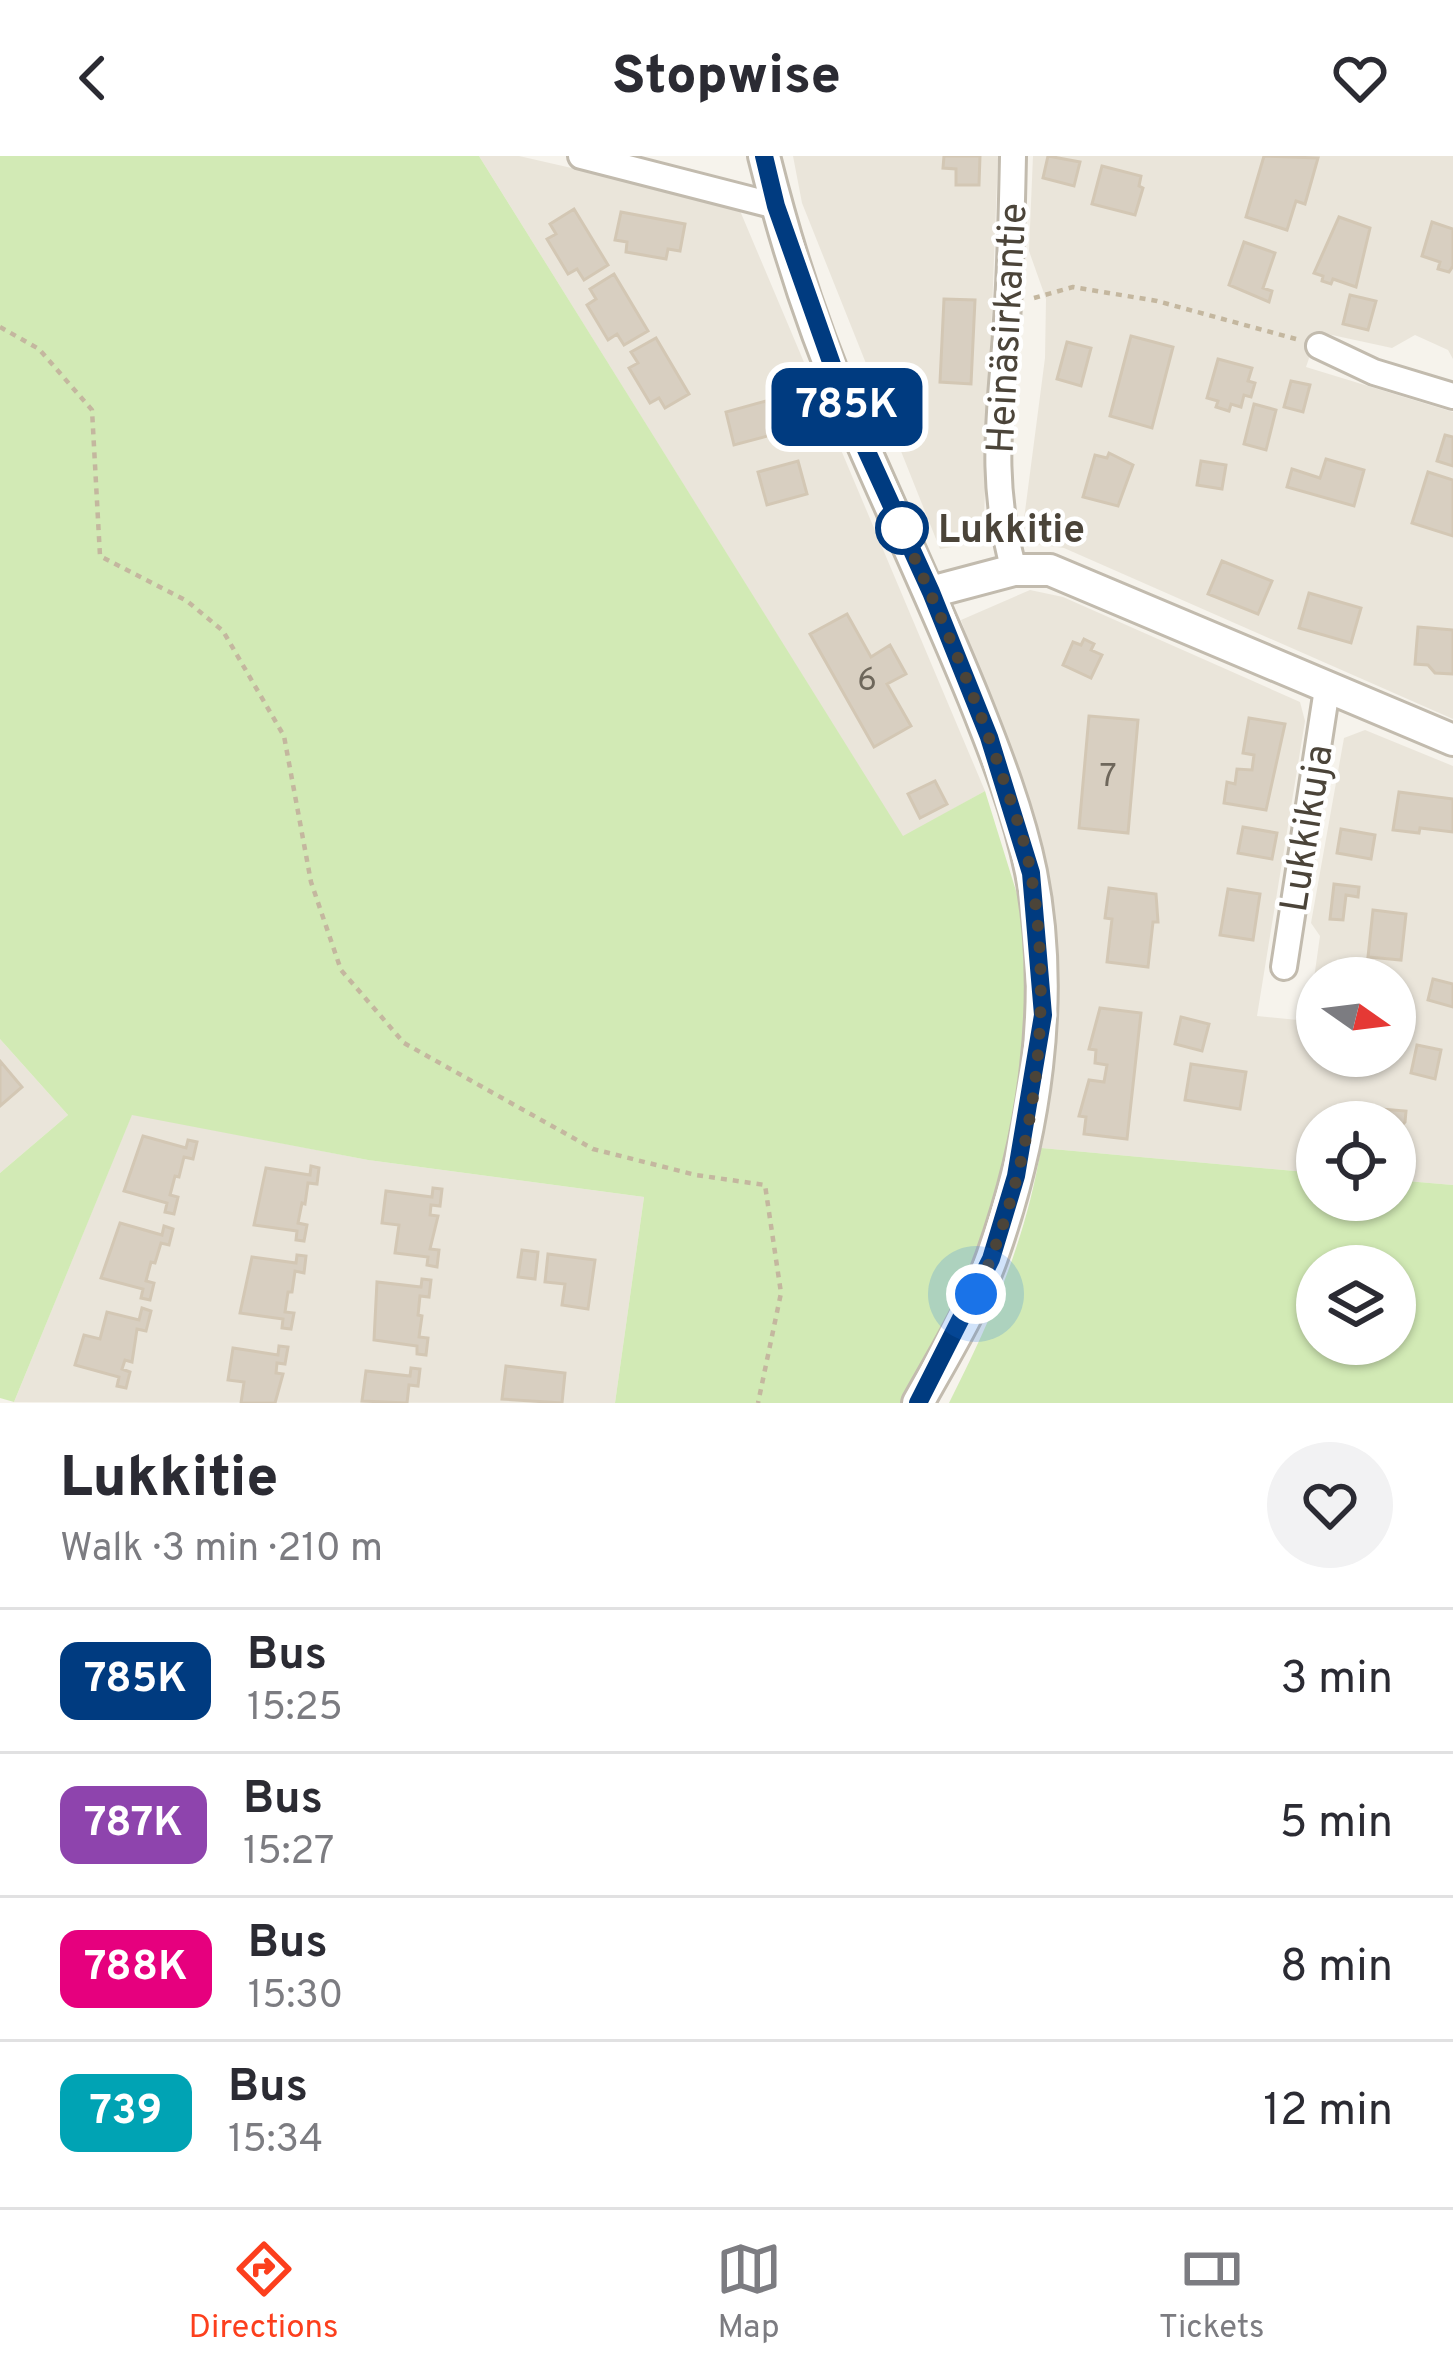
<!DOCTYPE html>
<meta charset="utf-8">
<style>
:root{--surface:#fff;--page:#f2f2f3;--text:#2b2b33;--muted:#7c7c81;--line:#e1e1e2;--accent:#fc3f1d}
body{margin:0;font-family:Overpass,sans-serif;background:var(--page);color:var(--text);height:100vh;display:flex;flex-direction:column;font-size:45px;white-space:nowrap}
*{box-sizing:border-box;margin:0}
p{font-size:39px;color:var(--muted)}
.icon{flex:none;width:66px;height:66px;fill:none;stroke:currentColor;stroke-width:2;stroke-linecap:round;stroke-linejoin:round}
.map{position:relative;height:1247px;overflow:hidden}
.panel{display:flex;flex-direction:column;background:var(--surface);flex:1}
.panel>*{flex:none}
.badge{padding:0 24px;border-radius:18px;font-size:42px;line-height:78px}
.needle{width:78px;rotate:104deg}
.fabs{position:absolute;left:1296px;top:801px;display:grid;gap:24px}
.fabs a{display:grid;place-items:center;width:120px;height:120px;border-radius:50%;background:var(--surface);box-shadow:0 3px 9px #0004;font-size:60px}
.you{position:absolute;width:60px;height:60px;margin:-30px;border:9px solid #fff;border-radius:50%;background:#1a73e8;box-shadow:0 0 0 18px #1a73e833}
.map>.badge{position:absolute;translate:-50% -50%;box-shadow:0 0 0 6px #fff}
.round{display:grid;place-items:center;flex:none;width:126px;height:126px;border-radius:63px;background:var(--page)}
.summary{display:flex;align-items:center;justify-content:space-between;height:204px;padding:0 60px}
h1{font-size:57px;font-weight:800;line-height:90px}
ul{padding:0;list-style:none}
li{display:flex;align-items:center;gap:36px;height:144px;padding:0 60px;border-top:3px solid var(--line)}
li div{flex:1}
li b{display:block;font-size:45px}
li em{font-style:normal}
li .badge{min-width:132px;font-weight:700;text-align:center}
header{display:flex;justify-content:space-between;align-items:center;height:156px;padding:0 60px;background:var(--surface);font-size:54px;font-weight:800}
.tabs{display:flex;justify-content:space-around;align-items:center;height:168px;border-top:3px solid var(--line);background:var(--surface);font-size:33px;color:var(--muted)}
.tabs a{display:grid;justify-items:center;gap:6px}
.tabs .active{color:var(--accent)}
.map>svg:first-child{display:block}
.residential{fill:#eae5da;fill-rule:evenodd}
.green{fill:#d2eab5;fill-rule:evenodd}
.building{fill:#d8cfc1;stroke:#d3c7b4;stroke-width:3}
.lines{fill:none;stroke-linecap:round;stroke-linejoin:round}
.minor-casing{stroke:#c2bbae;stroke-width:30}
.tertiary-casing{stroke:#c2bbae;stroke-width:36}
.path{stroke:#c4b79f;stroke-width:4.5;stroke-dasharray:6 6;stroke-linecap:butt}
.minor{stroke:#fff;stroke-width:24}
.tertiary{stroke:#fff;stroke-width:30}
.line-casing{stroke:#fff;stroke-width:27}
.line{stroke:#003b80;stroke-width:18}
.walk{stroke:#4b4439;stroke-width:12;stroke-dasharray:0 21.6}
.stop-dot{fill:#fff;stroke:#003b80;stroke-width:6}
.labels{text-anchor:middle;stroke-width:9;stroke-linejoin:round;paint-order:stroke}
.number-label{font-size:33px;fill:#6e675b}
.street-label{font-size:39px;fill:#4b4439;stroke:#fff}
.stop-label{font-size:39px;font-weight:bold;fill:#4b4439;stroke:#fff;text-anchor:start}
</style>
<header><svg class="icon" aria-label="back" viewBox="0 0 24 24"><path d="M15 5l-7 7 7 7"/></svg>Stopwise<svg class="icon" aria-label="heart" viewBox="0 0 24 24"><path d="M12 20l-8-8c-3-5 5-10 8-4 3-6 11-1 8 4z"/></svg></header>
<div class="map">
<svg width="1453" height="1247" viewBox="0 0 1453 1247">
<rect width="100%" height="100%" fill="#f6f3ec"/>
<!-- residential -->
<path class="residential" d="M479 0H519L738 50 985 635 903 681Z
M793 0H998L983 386 940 393 802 47Z
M1033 0H1453V203L1448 194 1415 179 1392 192 1318 176 1306 211 1453 256V563L1064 392 1021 386 1045 202 1046 143 1029 95Z
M1030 434 1063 441 1300 546 1305 565 1257 860 1308 865 1320 780 1311 767 1344 582 1365 574 1453 610V1029L1395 1024V966H1317V1017L1041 992 1059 851 1041 692 961 464ZM1317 822H1395V900H1317Z
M0 883 68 959 0 1017Z
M132 958 368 1004 644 1041 615 1247 14 1246Z"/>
<!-- green -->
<path class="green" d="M0 0H479L903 680 985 635 1021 751 1026 849 1015 971 981 1094 918 1247H615L644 1041 368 1004 132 959 14 1246 0 1242V1017L68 959 0 883Z
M1041 992 1317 1017V1044H1395V1024L1453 1029V1247H949C991 1164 1026 1084 1041 992ZM1317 1110H1395V1188H1317Z"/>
<!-- building -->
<path class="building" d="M944 0H980L979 29H956V13L943 12Z
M1048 0 1080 6 1074 30 1043 22Z
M1264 0 1318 2 1305 48 1296 45 1287 74 1246 61Z
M1102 10 1141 20 1139 30 1143 32 1135 59 1092 48Z
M574 53 608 109 584 124 577 113 568 118 547 83 556 78 550 68Z
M621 56 685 68 680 95 668 93 666 103 626 96 627 86 615 84Z
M1339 61 1370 72 1356 131 1333 123 1331 128 1322 125 1323 120 1314 117Z
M1432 66 1453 73V110L1449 116 1438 113 1440 106 1422 100Z
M1244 86 1275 97 1263 132 1272 135 1269 146 1229 129Z
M614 118 648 175 624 189 617 178 608 184 587 149 596 143 590 133Z
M1350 139 1376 145 1368 174 1343 168Z
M944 143 975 144 971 228 940 226Z
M1131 180 1173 191 1152 272 1110 260Z
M656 182 689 238 665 252 659 242 650 247 629 212 638 207 631 196Z
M1067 186 1091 192 1081 230 1057 223Z
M1218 203 1252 212 1248 225 1255 227 1251 241 1244 239 1241 251 1231 248 1229 255 1216 251 1218 245 1207 242Z
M902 216V250L885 251 884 217Z
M1291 225 1310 229 1303 256 1284 251Z
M766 245 775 278 734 289 726 256Z
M1254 248 1276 254 1266 294 1244 288Z
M1445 279 1453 281V310L1437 305Z
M1109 297 1133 309 1118 350 1083 341 1095 299 1107 302Z
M1326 303 1364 314 1354 350 1287 331 1292 313 1320 322Z
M798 305 807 338 767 349 758 316Z
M1201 305 1226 309 1222 333 1197 329Z
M1428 316 1453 324V380L1412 367Z
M1222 405 1272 425 1258 458 1208 438Z
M1309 437 1361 452 1351 487 1299 472Z
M847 458 871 501 890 489 906 518 887 528 911 570 874 591 810 478Z
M1418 471 1453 474V518L1435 517 1428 509 1415 508Z
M1084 483 1094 488 1091 494 1102 499 1091 522 1063 509 1073 486 1081 489Z
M1089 560 1138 564 1128 677 1079 672Z
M1249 562 1285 568 1266 654 1224 647 1227 626 1235 628 1237 613 1252 614 1254 599 1243 597Z
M935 625 947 648 920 662 908 638Z
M1399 636 1453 643V676L1420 672 1419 677 1393 674Z
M1243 671 1277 677 1272 703 1238 697Z
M1341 673 1375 679 1371 703 1337 697Z
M1334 728 1359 731 1358 741 1346 739 1343 764 1330 763Z
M1109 732 1156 738 1158 766H1153L1148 811 1107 806 1112 763 1105 762Z
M1228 733 1260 738 1253 784 1220 779Z
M1373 754 1406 758 1401 804 1368 801Z
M1433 823 1453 828V851L1428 844Z
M1100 852 1141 857 1127 983 1084 978 1086 961 1079 960 1089 924 1104 926 1107 909 1095 907 1096 894 1089 893Z
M1181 861 1209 868 1202 895 1175 888Z
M1417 889 1441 894 1435 923 1411 917Z
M0 905 22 931 0 950Z
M1191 908 1246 916 1240 953 1185 944Z
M1381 953 1406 955 1405 966 1401 970H1395V966H1367L1368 960 1381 961Z
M143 980 186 992 188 984 197 986 193 1003 184 1001 179 1021 175 1020 170 1039 178 1041 174 1058 165 1056 167 1047 124 1035Z
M311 1010 319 1012 317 1028 308 1027 305 1048 302 1047 298 1067 307 1069 304 1085 296 1084 297 1075 254 1069 266 1012 310 1019Z
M433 1032 442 1033 440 1050 431 1049 430 1059 438 1060 430 1093 439 1094 437 1111 427 1109 428 1101 395 1097 399 1069 382 1067 386 1035 432 1041Z
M120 1067 162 1079 164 1070 173 1073 169 1089 161 1087 155 1107 151 1106 146 1125 154 1127 150 1144 141 1142 143 1133 101 1122Z
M522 1094 538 1096 535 1123 518 1121Z
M548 1098 595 1104 588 1153 562 1149 565 1128 545 1126Z
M297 1099 306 1100 304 1117 295 1115 292 1136H288L285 1156 294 1157 291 1173 282 1172 283 1163 240 1157 252 1101 296 1107Z
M422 1123 431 1124 429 1141 420 1140 418 1159 422 1160 419 1181 428 1182 426 1199 417 1198V1190L374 1184 377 1126 421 1131Z
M142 1152 151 1155 146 1175 137 1173 132 1206 125 1204 122 1213 130 1216 126 1232 117 1230 119 1221 75 1209 84 1179 100 1183 107 1156 139 1164Z
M279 1190 288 1191 285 1208 277 1207 276 1217 283 1218 275 1247H241L244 1226 228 1224 233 1192 278 1199Z
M506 1210 565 1217 562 1247 502 1243Z
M411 1212 420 1213 418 1230 409 1229 407 1247 362 1245 366 1215 410 1220Z"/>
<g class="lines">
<defs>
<path id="minor" d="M581 0 776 50
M1013 0C1012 49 1011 99 1008 148 1003 246 986 315 1014 414
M1319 190 1374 216 1453 240
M1284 811 1327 533"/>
<path id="tertiary" d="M764 0C785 85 815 178 850 259 891 354 935 447 974 543 996 598 1019 657 1031 716 1056 843 1035 980 992 1101 974 1152 944 1200 918 1247
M931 436 1014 414H1050L1453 584"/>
</defs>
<!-- minor casing -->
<use href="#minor" class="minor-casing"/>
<!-- tertiary casing -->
<use href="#tertiary" class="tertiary-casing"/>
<!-- path -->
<path class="path" d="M1034 142 1073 131 1157 145 1296 183
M0 171 39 193 92 254 100 400 187 445 223 475 284 580 311 726 341 814 404 887 593 993 696 1019 765 1029 781 1137 758 1247"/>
<!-- minor -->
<use href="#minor" class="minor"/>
<!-- tertiary -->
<use href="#tertiary" class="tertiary"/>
</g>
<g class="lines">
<defs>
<path id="line" d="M764 0 776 50 848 254 931 436 989 581 1031 717 1043 859 1016 1020 991 1103 918 1247"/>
</defs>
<!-- line casing -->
<use href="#line" class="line-casing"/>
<!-- line -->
<use href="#line" class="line"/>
<!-- walk -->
<path class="walk" d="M902 372 899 368C936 448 971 529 1000 613 1011 647 1025 682 1031 718 1055 856 1034 1010 976 1138"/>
</g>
<!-- markers -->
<circle class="stop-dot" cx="902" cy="372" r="24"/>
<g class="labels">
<!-- number labels -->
<g class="number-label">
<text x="867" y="534">6</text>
<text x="1108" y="630">7</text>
</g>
<!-- street labels -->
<g class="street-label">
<text transform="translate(1005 172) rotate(-87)" y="14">Heinäsirkantie</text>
<text transform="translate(1305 672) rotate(-81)" y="14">Lukkikuja</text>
</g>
<!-- stop labels -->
<g class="stop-label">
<text x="938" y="386">Lukkitie</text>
</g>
</g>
</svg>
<div class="fabs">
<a><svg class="needle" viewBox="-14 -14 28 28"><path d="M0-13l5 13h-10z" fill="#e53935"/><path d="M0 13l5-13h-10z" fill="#7c7c81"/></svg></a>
<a><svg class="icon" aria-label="locate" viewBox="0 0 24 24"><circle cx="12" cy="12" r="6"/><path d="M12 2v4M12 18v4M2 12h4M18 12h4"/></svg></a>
<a><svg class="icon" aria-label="layers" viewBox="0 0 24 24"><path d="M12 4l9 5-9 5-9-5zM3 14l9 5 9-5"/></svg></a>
</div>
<div class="you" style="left:976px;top:1138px"></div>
<b class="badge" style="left:847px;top:251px;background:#003b80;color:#fff">785K</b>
</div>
<section class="panel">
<div class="summary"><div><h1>Lukkitie</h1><p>Walk · 3 min · 210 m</p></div><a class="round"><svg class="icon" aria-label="heart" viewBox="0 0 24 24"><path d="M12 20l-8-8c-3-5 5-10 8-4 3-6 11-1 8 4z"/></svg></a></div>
<ul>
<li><span class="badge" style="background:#003b80;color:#fff">785K</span><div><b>Bus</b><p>15:25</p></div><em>3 min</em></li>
<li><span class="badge" style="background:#8e44ad;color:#fff">787K</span><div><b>Bus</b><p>15:27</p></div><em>5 min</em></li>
<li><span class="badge" style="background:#e6007e;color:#fff">788K</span><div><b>Bus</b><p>15:30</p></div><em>8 min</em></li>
<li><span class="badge" style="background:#00a3b4;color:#fff">739</span><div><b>Bus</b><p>15:34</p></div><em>12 min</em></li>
</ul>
</section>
<nav class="tabs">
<a class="active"><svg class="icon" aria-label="directions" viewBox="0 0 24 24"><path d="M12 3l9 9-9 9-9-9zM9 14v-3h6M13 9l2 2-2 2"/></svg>Directions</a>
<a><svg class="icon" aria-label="map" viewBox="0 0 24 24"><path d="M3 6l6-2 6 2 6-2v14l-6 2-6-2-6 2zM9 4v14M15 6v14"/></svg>Map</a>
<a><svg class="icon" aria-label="tickets" viewBox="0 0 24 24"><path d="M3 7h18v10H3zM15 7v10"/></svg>Tickets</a>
</nav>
